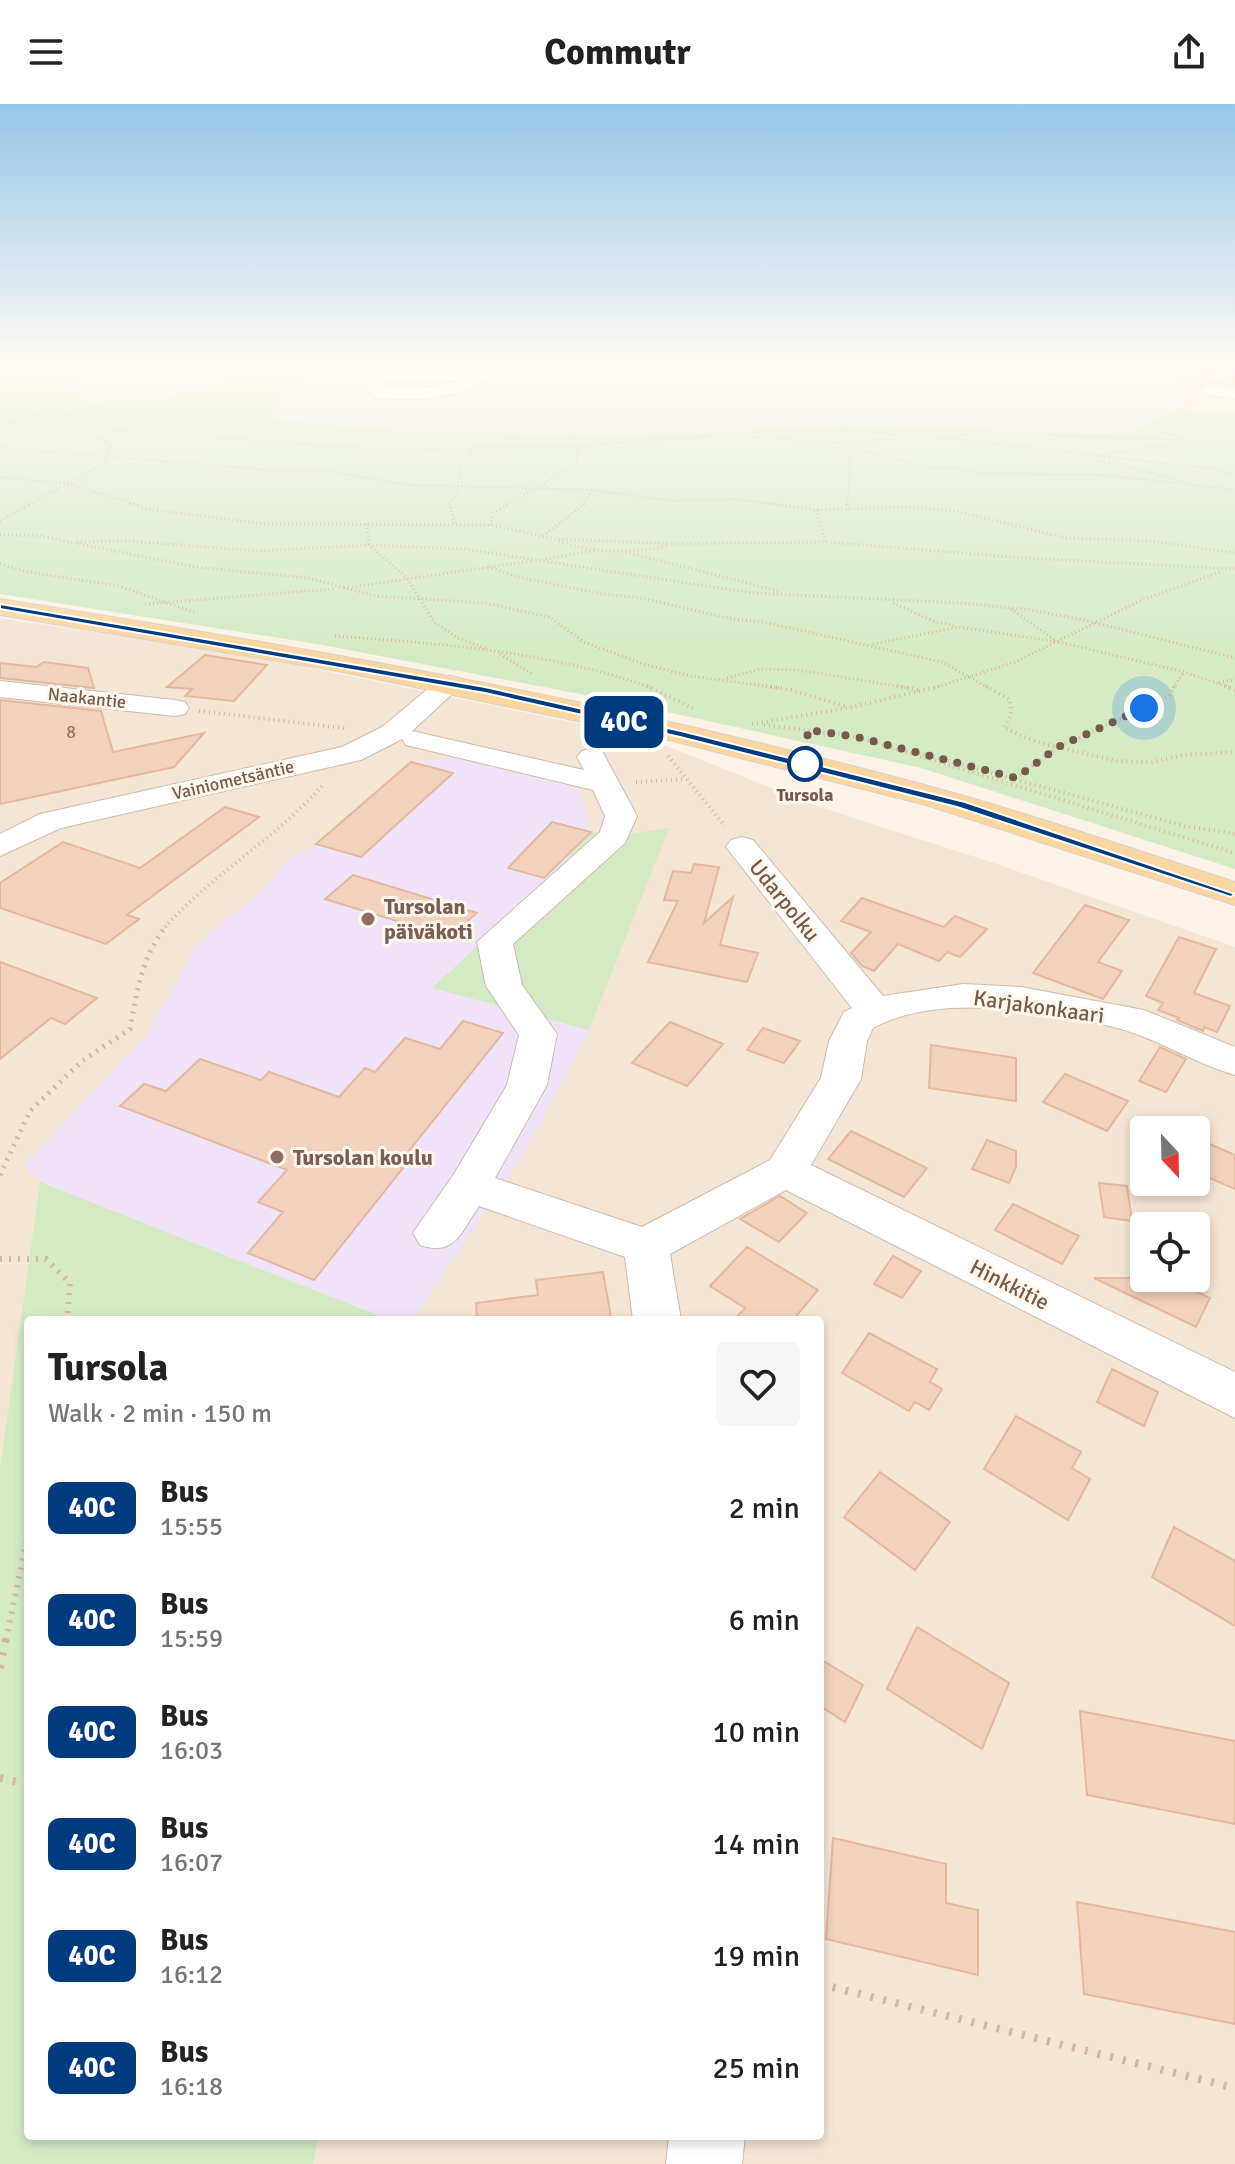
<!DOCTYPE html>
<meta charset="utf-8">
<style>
:root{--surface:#fff;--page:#f6f6f6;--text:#222;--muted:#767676}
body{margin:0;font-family:Signika,sans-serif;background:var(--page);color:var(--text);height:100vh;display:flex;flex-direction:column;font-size:30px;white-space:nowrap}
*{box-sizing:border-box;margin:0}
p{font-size:26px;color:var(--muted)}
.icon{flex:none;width:44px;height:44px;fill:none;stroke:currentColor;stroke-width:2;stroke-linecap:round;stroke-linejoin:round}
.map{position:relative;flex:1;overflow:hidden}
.sheet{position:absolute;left:24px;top:1212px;width:800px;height:824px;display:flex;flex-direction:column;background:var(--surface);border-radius:8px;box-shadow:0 4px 12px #0003}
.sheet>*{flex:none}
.badge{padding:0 16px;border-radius:12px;font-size:28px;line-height:52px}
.needle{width:52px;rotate:158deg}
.buttons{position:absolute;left:1130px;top:1012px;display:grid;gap:16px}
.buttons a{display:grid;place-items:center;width:80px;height:80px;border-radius:8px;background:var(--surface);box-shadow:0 4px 12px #0003;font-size:40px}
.you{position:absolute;width:40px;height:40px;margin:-20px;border:6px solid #fff;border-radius:50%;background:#1a73e8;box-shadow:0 0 0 12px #1a73e833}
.map>.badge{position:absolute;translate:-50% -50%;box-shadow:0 0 0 4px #fff}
.round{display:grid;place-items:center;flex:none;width:84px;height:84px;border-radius:8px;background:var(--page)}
.headline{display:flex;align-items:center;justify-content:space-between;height:136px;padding:0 24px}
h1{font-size:38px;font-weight:800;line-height:60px}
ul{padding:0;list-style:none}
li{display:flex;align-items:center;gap:24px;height:112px;padding:0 24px}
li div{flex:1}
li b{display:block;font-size:30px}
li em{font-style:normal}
li .badge{min-width:88px;font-weight:700;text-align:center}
header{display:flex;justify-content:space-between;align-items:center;height:104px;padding:0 24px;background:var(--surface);font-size:36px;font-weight:800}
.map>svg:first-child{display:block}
.residential{fill:#f4e5d5;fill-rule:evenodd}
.industrial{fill:#ece6e0}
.education{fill:#f0e3f9}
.green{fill:#d4eac5}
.building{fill:#f1d2be;stroke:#e4b89f;stroke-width:2}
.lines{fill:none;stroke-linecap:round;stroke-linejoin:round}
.minor-casing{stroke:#cebbad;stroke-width:2}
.major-casing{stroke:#d9d1cd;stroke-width:2}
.path-far5{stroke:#d7b5a1;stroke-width:2;stroke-dasharray:1 3;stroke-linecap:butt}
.path-far4{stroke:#d7b5a1;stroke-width:3;stroke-dasharray:1 3;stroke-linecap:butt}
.path-far3{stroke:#d7b5a1;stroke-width:4;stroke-dasharray:1 4;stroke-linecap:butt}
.path-far2{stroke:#d7b5a1;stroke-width:5;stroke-dasharray:2 6;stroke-linecap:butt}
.path-far1{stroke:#d7b5a1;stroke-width:6;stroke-dasharray:2 7;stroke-linecap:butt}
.path{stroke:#d7b5a1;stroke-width:8;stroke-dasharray:3 10;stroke-linecap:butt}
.minor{fill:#fff;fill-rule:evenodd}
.major{fill:#fad7a0;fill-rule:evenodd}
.line{fill:#003b80;stroke:#fff;stroke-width:2}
.walk{stroke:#765a4b;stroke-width:8;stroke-dasharray:0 14.4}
.stop-dot{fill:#fff;stroke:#003b80;stroke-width:4}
.education-dot{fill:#8d6e63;stroke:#fff8ed;stroke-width:3}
.labels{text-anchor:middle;stroke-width:6;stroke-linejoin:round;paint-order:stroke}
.far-street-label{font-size:18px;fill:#765a4b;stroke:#fff8ed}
.number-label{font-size:18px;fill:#957868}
.far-stop-label{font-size:18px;font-weight:bold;fill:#765a4b;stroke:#fff8ed}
.street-label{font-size:22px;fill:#765a4b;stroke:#fff8ed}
.education-label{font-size:22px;font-weight:bold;fill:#785e54;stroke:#fff8ed;text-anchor:start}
</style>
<header><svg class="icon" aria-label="menu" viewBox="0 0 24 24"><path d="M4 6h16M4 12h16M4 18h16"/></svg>Commutr<svg class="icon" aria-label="share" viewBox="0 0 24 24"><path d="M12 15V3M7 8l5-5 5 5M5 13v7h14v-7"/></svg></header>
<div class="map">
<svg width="1235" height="2060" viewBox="0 0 1235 2060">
<rect width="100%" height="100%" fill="#fcf3e6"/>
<!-- residential -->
<path class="residential" d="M1171 260H1235V308L1177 305Z
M0 514 242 550 644 633 816 702 994 759 1235 843V2060H313L319 2032H820V1216H390L40 1078 0 1363ZM1144 1026H1196V1078H1144ZM1144 1122H1196V1174H1144Z"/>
<!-- industrial -->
<path class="industrial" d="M0 260H287L158 295 89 299 70 287 82 273 0 265Z
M339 260H1171L1177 305 1126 331 846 321 682 330 418 329 286 317 272 311 282 286Z"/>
<!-- education -->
<path class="education" d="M466 652 578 679 591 728 549 775 433 884 589 926 526 1045 413 1216H390L40 1078 25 1060 146 933 195 843 262 786 287 756 316 740 411 658Z"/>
<!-- green -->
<path class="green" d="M287 260H339L282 286 272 312 286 317 418 329 682 330 846 321 1125 331 1177 305 1235 308V765L921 664 622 598 317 540 0 490V265L83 273 71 287 89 299 158 295Z
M669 724 589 926 432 884 549 775 591 728 614 732Z
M40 1078 390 1216H28V2032H319L313 2060H0V1363Z"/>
<!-- building -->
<path class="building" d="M1199 260H1235V281L1210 279 1201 282Z
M205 551 267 561 234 597 185 592 192 585 167 583Z
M44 558 88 564 94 584 0 574V559L36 563Z
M0 596 101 607 113 648 204 629 174 663 0 700Z
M411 658 453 669 361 753 316 740Z
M225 703 259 713 127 811 139 815 106 840 0 804V779L63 738 140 764Z
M552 718 591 728 544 774 508 764Z
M694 760 719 763 704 819 733 793 720 841 758 849 747 878 648 858 678 797 664 796 673 767 691 769Z
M353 771 477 809 449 833 325 795Z
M862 794 944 823 955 812 987 825 960 853 947 848 939 857 898 840 874 867 862 862 851 849 871 828 841 817Z
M1085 801 1129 816 1098 858 1122 867 1103 895 1033 869Z
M1179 833 1216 845 1194 889 1230 902 1217 928 1204 923 1203 927 1177 916 1179 914 1158 906 1163 899 1146 892Z
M0 858 97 894 65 920 51 914 0 955Z
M463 917 503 929 397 1062 403 1064 314 1176 248 1149 283 1108 258 1098 287 1066 120 1002 144 980 166 987 200 955 261 976 269 968 339 993 365 964 375 968 405 934 440 945Z
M670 918 723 940 687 982 632 959Z
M763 924 800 937 784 959 747 946Z
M931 941 1016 954V997L929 984Z
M1160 943 1186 955 1166 988 1139 977Z
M1065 970 1128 997 1107 1027 1043 998Z
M851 1027 927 1064 904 1093 828 1055Z
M1196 1034 1235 1051V1085L1196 1068Z
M987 1036 1016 1047V1063L1009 1079 972 1065Z
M1099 1079 1127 1082 1132 1117 1104 1113Z
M780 1092 807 1109 779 1138 740 1115Z
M1013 1100 1079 1132 1062 1160 995 1126Z
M747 1143 818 1186 793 1216H734L745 1204 710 1182Z
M893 1152 921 1167 902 1194 874 1180Z
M603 1168 611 1213 584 1216H477L476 1199 538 1191 536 1176Z
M1094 1174H1167L1210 1194 1196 1223Z
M869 1229 937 1265 930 1278 942 1285 929 1306 915 1298 909 1307 842 1269Z
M1112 1265 1158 1288 1144 1322 1097 1298Z
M1016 1312 1081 1348 1072 1364 1090 1375 1068 1416 984 1365Z
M880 1368 950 1418 915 1466 844 1413Z
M1174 1423 1235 1457V1522L1152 1473Z
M917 1523 1009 1579 982 1645 887 1585Z
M820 1555 863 1581 845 1618 820 1602Z
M1080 1607 1235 1637V1720L1087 1691Z
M833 1734 946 1760V1799L978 1806V1871L826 1835Z
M1077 1798 1235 1828V1920L1084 1890Z"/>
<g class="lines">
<defs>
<path id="minor" d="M179 260H224C214 268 189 268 179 260Z
M489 260H507C476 295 423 297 380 294L374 293 367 283C385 256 448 267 479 267ZM393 276 460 277 428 284H385V280Z
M908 260H960C950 268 918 268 908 260Z
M1210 282 1235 284V294L1204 291 1202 287 1204 283Z
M450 572 459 574 463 580 412 627 584 666 577 653 582 647 592 644 602 647 637 712 625 739 513 840 522 881 557 930 547 981 495 1074 642 1123 770 1056 821 974 829 937 844 908 852 904 726 743 731 736 742 733 753 736 883 892 963 880 1021 883 1144 906 1235 943V971C1196 960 1160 936 1121 925 1051 907 938 888 873 924L867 937 861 975 811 1061 1235 1268V1314L786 1086 670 1150 681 1216H633L625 1153 479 1102C461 1128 455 1153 420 1141L413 1129 454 1070 507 981 519 931 486 882 477 838 600 728 605 712 593 686 406 641 402 635 361 656 61 724 0 752V730L40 710 342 643 382 623 441 574Z
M0 577 175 596 185 598 189 604 185 610 175 612 0 593Z
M669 2032H745L742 2060H666Z"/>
<path id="major" d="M0 495C304 543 608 596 906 676 1017 705 1126 743 1235 778V801L926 701 673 637 338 567 0 511Z"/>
</defs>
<!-- minor casing -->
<use href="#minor" class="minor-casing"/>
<!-- major casing -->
<use href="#major" class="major-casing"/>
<!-- path-far5 -->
<path class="path-far5" d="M1171 260 1169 268 1187 283 1183 295 1197 337
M0 276H77
M0 284 47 294 111 343 105 359 28 401
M0 318 386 346 579 342 795 326 850 327 955 335 1213 365 1235 372
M14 318 45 307 64 293 62 284 69 276
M1161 328 1184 334
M948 332 996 329 1235 338
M753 333 840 339 902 334
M840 339 851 357 847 401
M844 341 930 364H957L976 369 1101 371 1235 386
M0 344 285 367H332L407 381 592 386 672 397 733 395 781 401
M1099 351 1184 339
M1097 356 1188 378
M0 373 70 380 137 401
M450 401 458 385 460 361 473 346
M506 401 576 361 579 342
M583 401 592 386"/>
<!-- path-far4 -->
<path class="path-far4" d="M130 399 148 405 265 420 490 421 555 435 676 440 826 438 1025 454 1235 465
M449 399 455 420
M766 399 816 406 905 403 956 407 1066 434 1152 437 1235 449
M816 406 826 438
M847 406 848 399
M0 417 32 399
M367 420 369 441 407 474 434 518 456 533 487 545
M490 421 493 409 510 399
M0 431 40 432 195 463 309 474 375 492 485 499 549 513 584 538 646 561 691 572 780 584
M543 432 586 399
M559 437C595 450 630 449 667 442
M77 438 128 437 259 447 369 441 464 445 753 489 962 499 1031 506 1084 516 1235 554
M622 447 778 487
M546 455 596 446
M0 460 28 468 119 482 196 509
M488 463 518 473 597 489 641 494 732 515 763 518 942 558 989 584
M344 484 532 457
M893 499 933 517 955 522
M145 500 334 485
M1011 505 1055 536
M335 532C443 540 549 547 652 584
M873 540 959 523 1059 538 1184 568 1231 584
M500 550 532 570
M727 574 761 565 798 566 909 584
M1219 578 1235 576
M934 584 1015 558 1142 496 1223 467
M1173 584 1184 568"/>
<!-- path-far3 -->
<path class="path-far3" d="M647 582 694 605
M766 582 791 586 847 603
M897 582 918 586
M986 582 1010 596 1011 610 1004 624 1037 638 1117 657 1152 658 1184 651 1235 648
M1225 582 1235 586
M199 607 344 624
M752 620 852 603 941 582
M764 621 857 633 1235 749
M919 649 1184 722 1235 730
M668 652 725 722
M1016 674 1058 643 1168 593 1175 582
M636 678 686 675
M165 823C213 770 276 734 323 681"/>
<!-- path-far2 -->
<path class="path-far2" d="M0 1071 30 1007 82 957 130 925C137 886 142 852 167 821"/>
<!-- path-far1 -->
<path class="path-far1" d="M0 1155H46L70 1179 67 1216
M6 1536 28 1430"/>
<!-- path -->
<path class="path" d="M0 1564 6 1534
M0 1674 28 1680
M820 1880 1235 1984"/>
<!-- minor -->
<use href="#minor" class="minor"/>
<!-- major -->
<use href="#major" class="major"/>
</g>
<!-- sky -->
<linearGradient id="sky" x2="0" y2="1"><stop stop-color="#96c6e7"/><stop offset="0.47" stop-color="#fefaf4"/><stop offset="1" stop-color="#fefaf4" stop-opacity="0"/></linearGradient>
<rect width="1235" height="548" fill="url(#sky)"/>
<!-- line -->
<path class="line" d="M0 500 485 583 681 627 965 698 1235 790 1231 793 957 703 680 633 485 589 0 505Z"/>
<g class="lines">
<!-- walk -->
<path class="walk" d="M805 660 808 626 857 633 1016 674 1058 643 1144 604"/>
</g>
<!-- markers -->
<circle class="stop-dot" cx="805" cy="660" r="16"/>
<g class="education-dot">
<circle cx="368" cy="815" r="8"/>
<circle cx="277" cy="1053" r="8"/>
</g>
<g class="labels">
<!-- far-street labels -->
<g class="far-street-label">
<text transform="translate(87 594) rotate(6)" y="6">Naakantie</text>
<text transform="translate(233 676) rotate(-13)" y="6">Vainiometsäntie</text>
</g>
<!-- number labels -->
<g class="number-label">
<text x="71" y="634">8</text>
</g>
<!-- far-stop labels -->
<g class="far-stop-label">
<text x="805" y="697">Tursola</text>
</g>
<!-- street labels -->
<g class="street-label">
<text transform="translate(785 796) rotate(51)" y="8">Udarpolku</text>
<text transform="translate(1039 902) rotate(8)" y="8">Karjakonkaari</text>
<text transform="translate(1010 1180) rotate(27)" y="8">Hinkkitie</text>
</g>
<!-- education labels -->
<g class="education-label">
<text x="384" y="810">Tursolan<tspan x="384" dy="25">päiväkoti</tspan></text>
<text x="293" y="1061">Tursolan koulu</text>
</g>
</g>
</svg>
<div class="buttons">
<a><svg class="needle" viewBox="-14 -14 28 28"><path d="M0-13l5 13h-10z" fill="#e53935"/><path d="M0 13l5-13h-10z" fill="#767676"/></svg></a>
<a><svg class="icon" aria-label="locate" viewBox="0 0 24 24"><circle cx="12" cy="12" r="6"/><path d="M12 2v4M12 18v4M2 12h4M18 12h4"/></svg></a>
</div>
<div class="you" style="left:1144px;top:604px"></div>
<b class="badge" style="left:624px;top:618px;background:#003b80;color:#fff">40C</b>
<section class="sheet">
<div class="headline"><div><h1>Tursola</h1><p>Walk · 2 min · 150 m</p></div><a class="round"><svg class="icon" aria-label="heart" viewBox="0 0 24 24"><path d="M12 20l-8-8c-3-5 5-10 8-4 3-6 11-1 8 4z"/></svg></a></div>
<ul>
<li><span class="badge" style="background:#003b80;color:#fff">40C</span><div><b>Bus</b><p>15:55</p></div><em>2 min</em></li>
<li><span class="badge" style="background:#003b80;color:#fff">40C</span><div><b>Bus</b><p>15:59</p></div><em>6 min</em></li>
<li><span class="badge" style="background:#003b80;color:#fff">40C</span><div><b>Bus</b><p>16:03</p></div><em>10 min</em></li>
<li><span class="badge" style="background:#003b80;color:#fff">40C</span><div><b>Bus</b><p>16:07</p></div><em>14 min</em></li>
<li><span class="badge" style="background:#003b80;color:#fff">40C</span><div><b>Bus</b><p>16:12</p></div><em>19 min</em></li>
<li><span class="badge" style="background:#003b80;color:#fff">40C</span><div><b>Bus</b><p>16:18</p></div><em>25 min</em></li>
</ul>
</section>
</div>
